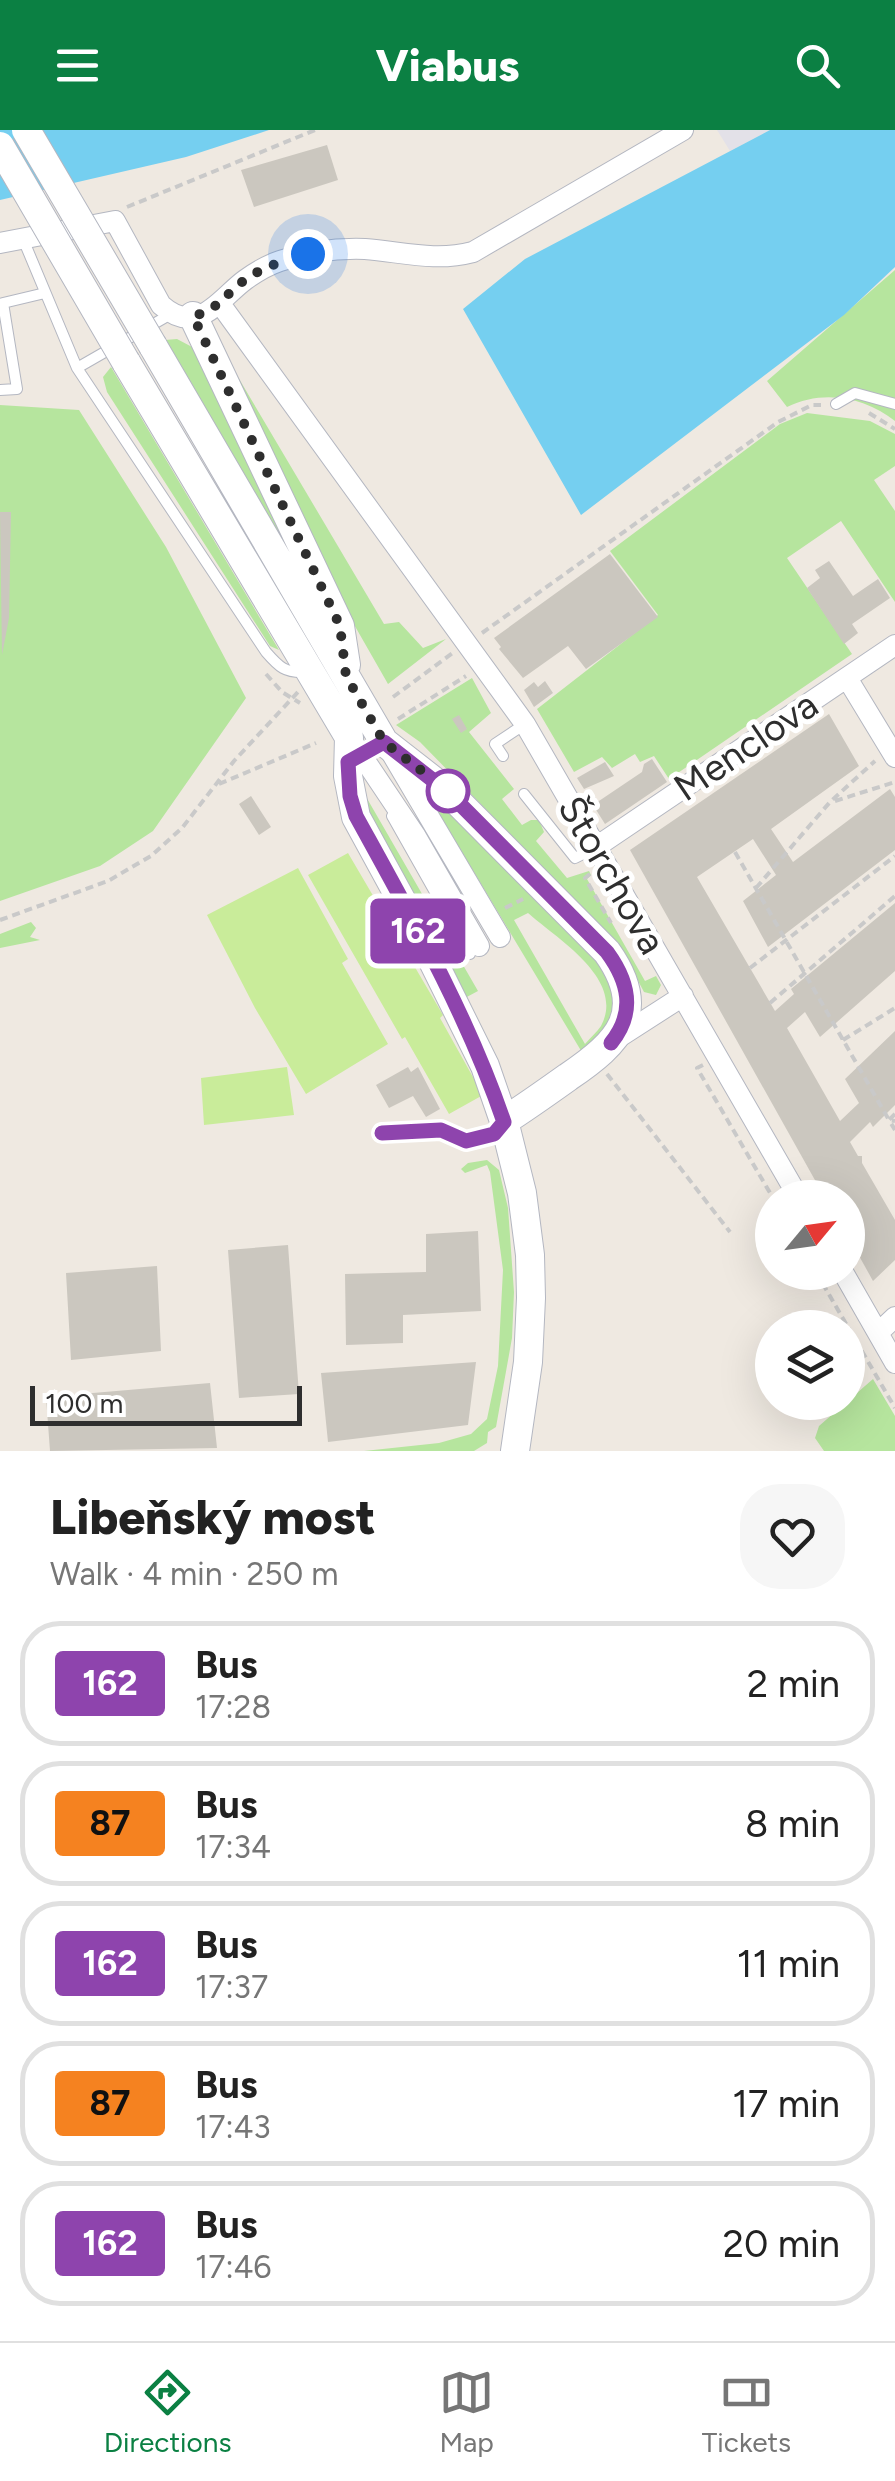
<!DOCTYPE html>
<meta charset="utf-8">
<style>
:root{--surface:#fff;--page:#f6f6f6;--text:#222;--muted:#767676;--line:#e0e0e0;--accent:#0b8043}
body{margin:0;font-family:Figtree,sans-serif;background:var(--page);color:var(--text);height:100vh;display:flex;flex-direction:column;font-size:38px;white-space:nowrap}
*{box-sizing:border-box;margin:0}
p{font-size:32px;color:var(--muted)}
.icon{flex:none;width:55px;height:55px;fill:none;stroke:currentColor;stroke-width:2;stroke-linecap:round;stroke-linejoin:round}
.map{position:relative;height:1321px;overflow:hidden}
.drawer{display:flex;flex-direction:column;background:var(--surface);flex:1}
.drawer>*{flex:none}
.badge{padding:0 20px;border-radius:8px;font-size:35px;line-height:65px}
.needle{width:65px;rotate:61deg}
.buttons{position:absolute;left:755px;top:1050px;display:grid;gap:20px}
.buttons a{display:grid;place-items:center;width:110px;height:110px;border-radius:50%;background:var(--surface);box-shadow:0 10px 40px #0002;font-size:50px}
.scale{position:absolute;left:30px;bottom:25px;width:272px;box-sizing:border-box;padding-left:10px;border:5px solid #2e2e2e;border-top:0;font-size:28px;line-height:35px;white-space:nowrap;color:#2e2e2e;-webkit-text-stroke:8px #fff;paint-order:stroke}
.you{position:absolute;width:50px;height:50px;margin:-25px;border:8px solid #fff;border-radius:50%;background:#1a73e8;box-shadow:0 0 0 15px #1a73e833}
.map>.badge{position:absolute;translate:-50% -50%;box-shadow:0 0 0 5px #fff}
.round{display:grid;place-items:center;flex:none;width:105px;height:105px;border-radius:40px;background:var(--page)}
.headline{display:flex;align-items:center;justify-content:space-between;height:170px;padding:0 50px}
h1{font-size:48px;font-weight:800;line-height:75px}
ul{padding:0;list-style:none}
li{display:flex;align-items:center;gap:30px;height:125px;margin:0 20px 15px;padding:0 30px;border:5px solid var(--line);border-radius:40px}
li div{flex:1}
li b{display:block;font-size:38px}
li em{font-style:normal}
li .badge{min-width:110px;font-weight:700;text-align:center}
header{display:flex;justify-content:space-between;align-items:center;height:130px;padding:0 50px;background:var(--accent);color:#fff;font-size:45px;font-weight:800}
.tabs{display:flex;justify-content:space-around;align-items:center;height:140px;border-top:2px solid var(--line);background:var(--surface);font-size:28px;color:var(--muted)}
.tabs a{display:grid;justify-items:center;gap:5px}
.tabs .selected{color:var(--accent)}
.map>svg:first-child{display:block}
.industrial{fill:#e3e1e8}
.green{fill:#b6e59e;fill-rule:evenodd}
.pitch{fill:#c9ec9a}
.water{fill:#75cff0}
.building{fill:#cbc7bf}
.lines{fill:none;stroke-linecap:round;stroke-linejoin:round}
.lane-casing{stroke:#b4b7c1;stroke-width:12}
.street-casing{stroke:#b4b7c1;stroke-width:22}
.secondary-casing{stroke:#b4b7c1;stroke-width:30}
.path{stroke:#c9c9c9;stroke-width:4;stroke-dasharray:8 5;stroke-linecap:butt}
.lane{stroke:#fff;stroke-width:10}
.street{stroke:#fff;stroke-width:20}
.secondary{stroke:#fff;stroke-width:28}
.secondary-bridge-casing{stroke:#b4b7c1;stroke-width:30;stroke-linecap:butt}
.secondary-bridge{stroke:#fff;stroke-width:28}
.line-casing{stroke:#fff;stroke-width:22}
.line{stroke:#8e44ad;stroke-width:15}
.walk{stroke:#2e2e2e;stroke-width:10;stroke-dasharray:0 18}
.stop-dot{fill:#fff;stroke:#8e44ad;stroke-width:5}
.labels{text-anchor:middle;stroke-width:10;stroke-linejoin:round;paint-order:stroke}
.street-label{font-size:38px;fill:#2e2e2e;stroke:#fff}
</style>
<header><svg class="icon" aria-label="menu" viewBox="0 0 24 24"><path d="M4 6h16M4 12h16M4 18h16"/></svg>Viabus<svg class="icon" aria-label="search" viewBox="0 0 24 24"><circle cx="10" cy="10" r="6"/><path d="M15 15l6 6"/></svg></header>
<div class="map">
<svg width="895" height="1321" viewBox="0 0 895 1321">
<rect width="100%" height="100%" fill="#efe9e1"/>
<!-- industrial -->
<path class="industrial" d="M717 0H770L730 21Z"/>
<!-- green -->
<path class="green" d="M895 140V291C865 267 823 259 787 277L767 251Z
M177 209 194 218 309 461 165 210Z
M111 237 279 520 270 516 107 262 103 247Z
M232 237 384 494 399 492 423 518 446 509 388 554 332 456Z
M0 275 79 280 166 417 246 568 153 701 100 736 0 771Z
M807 283 870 291 895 304V336L874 350 895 381V472L841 391 787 428 852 524 669 649 654 626 640 632 635 624 612 638 602 627 574 642 537 579 658 485 610 421 780 294Z
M472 548 491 583 469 602 514 659 502 669 522 695 531 690H539L544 702 536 711 567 748 589 741 591 745 587 749 645 851 656 846 661 855 656 865 644 862 627 830 552 747 420 612 396 595Z
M421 654 601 835C627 876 615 893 583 924ZM528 783C557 809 626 849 601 896 597 902 590 908 585 914L514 790Z
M365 665 478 861 463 869 361 669Z
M31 792 36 798 30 807 40 810 0 818V804Z
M487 1030 499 1040 508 1078 514 1162 512 1208 496 1297 488 1302 487 1313 474 1321H364L439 1313 471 1304 487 1289 498 1236 503 1140 490 1042 487 1035 465 1043 461 1039 468 1033Z
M873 1249 895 1286V1321H824L815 1308 819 1296Z"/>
<!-- pitch -->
<path class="pitch" d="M348 723 443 885 440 888 483 965 449 984 405 907 402 909 308 745Z
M298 738 348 829 342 833 388 914 306 964 255 878 207 785Z
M287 937 294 985 204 995 201 948Z"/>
<!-- water -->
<path class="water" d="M0 0H269L186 27 0 70Z
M770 0H895V137L844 185 581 385 463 179 525 129Z"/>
<!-- building -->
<path class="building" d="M327 15 338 50 254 77 241 40Z
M0 382H11L9 488 2 525Z
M610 424 658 487 586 539 568 516 523 548 499 519 501 517 494 508Z
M829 431 853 466 878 449 890 468 852 494 858 503 844 514 807 458 820 448 815 440Z
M545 551 553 563 534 577 524 560 534 552 538 557Z
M829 584 859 636 771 699 793 732 890 659 895 667V720L768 817 743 771 776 745 753 709 697 747 775 881 794 864 791 859 895 773V841L820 907 805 882 787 898 840 991 859 973 845 949 895 901V975L873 997 870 992 850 1012 858 1026H862V1033L895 1090V1130L873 1151 848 1106V1068H825L630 720Z
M459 585 467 599 461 603 452 589Z
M652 629 667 652 605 694 593 675 642 642 644 634Z
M605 632 614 646 584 659 577 648Z
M251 666 271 697 259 705 239 674Z
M408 937 411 942 418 937 440 979 426 987 413 966 389 978 376 955Z
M478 1101 481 1181 403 1185V1213L346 1215 345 1144 426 1142V1104Z
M288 1115 299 1264 239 1268 228 1120Z
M157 1136 161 1221 71 1230 66 1143Z
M476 1232 468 1295 328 1312 321 1243Z
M210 1253 217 1318 50 1321 46 1267Z"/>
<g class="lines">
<defs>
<path id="lane" d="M23 109 77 238 266 522C279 537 285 543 305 542
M77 238 171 184
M0 260 17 259 3 173 45 163
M836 274 855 263 895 274
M503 626 495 614 525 594
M524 664 575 728 595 718
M392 686 470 824
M382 1003 441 1000 466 1011 494 1004 501 996"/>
<path id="street" d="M0 113 115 91 161 175C198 208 219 169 245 150 256 142 268 135 280 131 307 122 336 118 365 119 403 122 435 132 473 122L683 0
M221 175 525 594 799 1068
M847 548 895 627
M350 608 415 705 479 816
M392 624 500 807
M596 717 895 515
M613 911 683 866
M843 1142 895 1233
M878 1203 895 1187"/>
<path id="secondary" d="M193 186 340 496 346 535
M153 216 384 612 448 662 607 822C649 881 620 912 568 947 547 962 526 977 504 991
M126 232 349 607 348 646 356 687 416 797 485 936 504 991 522 1063 530 1125 531 1168 528 1232 515 1321"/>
</defs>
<!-- lane casing -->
<use href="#lane" class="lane-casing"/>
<!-- street casing -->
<use href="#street" class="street-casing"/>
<!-- secondary casing -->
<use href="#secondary" class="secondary-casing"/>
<!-- path -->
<path class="path" d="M127 77 315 0
M869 283 895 299
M482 503 778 292 812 275H821
M266 544 282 562 300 573
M393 567 454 522
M398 589 466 546
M219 654 316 613
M835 671 895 652
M735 722 889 990 895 991
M590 744 585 748 611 793
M756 758 830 672 875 631
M505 778 523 769
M0 790 108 751 151 726 182 698 234 631 298 562
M750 838 895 726
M770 873 895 766
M843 910 895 878
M703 935 697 938 773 1068
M607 944 730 1102
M895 984 889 990 895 1000
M848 1114 855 1126
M816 1142 895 1278"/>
<!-- lane -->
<use href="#lane" class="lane"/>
<!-- street -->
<use href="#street" class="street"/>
<!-- secondary -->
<use href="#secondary" class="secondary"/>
<defs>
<path id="secondary-bridge" d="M26 0 153 216
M0 16 126 232"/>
</defs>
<!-- secondary-bridge casing -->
<use href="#secondary-bridge" class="secondary-bridge-casing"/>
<!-- secondary-bridge -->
<use href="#secondary-bridge" class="secondary-bridge"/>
</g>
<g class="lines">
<defs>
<path id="line" d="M382 1003 441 1000 466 1011 494 1004 504 992C467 884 411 786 356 686L350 666 348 632 384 612 448 662 607 822C629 852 636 882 611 913"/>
</defs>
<!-- line casing -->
<use href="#line" class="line-casing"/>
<!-- line -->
<use href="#line" class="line"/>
<!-- walk -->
<path class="walk" d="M308 124C286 130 265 136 246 149 226 163 219 180 193 186L340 496 346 546 384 612 448 661"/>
</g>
<!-- markers -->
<circle class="stop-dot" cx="448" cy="661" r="20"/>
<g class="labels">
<!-- street labels -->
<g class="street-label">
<text transform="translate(746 616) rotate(-34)" y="13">Menclova</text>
<text transform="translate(612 745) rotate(60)" y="13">Štorchova</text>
</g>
</g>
</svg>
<div class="buttons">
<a><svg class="needle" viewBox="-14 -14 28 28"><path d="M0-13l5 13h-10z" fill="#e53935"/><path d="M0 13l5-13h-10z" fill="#767676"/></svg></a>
<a><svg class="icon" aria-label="layers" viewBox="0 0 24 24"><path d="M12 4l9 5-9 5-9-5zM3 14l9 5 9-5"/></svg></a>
</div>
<div class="scale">100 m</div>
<div class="you" style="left:308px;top:124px"></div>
<b class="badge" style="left:418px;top:801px;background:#8e44ad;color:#fff">162</b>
</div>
<section class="drawer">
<div class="headline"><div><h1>Libeňský most</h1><p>Walk · 4 min · 250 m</p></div><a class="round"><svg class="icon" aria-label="heart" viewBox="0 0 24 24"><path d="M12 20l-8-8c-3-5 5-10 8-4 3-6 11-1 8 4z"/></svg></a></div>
<ul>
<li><span class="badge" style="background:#8e44ad;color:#fff">162</span><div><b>Bus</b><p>17:28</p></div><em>2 min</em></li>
<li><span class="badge" style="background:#f58220;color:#111">87</span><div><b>Bus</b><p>17:34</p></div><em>8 min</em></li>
<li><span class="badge" style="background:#8e44ad;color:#fff">162</span><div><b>Bus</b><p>17:37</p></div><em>11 min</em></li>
<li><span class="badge" style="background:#f58220;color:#111">87</span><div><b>Bus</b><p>17:43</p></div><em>17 min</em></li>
<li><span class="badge" style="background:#8e44ad;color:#fff">162</span><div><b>Bus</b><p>17:46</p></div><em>20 min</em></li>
</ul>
</section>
<nav class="tabs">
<a class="selected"><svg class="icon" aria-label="directions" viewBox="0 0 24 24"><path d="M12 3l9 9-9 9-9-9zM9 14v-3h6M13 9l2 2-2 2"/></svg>Directions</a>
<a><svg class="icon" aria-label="map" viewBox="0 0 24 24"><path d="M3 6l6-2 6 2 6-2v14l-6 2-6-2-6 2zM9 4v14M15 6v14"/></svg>Map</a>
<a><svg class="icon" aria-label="tickets" viewBox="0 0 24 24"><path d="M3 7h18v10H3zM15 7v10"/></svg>Tickets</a>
</nav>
